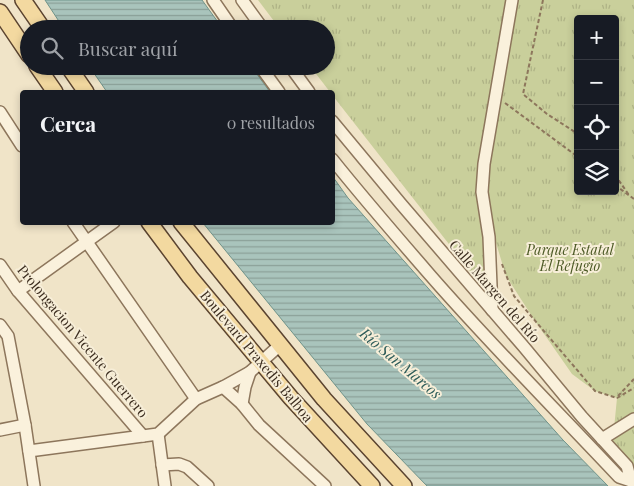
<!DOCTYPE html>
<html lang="es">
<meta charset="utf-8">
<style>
:root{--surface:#171b24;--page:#20242c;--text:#f1f3f6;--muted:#9ea1a6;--line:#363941}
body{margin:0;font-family:"Playfair Display",serif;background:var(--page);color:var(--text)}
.controls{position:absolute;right:15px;top:15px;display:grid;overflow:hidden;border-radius:5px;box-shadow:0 2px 8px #0003}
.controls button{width:45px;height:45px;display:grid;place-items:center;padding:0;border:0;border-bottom:1px solid var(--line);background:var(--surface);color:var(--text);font:25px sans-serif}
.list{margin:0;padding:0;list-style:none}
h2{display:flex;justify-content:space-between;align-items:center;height:65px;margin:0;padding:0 20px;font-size:21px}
h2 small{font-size:16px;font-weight:400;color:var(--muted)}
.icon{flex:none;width:28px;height:28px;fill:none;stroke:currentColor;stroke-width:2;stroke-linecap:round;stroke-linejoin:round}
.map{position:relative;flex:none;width:634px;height:486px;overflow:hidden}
.search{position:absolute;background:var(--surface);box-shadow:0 2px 8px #0003;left:20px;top:20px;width:315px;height:55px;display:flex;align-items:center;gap:12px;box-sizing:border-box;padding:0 18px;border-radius:28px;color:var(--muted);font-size:19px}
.panel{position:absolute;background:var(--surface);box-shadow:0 2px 8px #0003;left:20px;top:90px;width:315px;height:135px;border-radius:5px}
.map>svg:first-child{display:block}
.grass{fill:url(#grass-tufts);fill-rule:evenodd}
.water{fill:url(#water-rules);stroke:#6f938a}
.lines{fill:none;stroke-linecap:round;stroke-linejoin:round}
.minor-casing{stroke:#8d765c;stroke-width:14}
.major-casing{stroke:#5b4430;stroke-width:18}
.path{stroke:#8d765c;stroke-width:2;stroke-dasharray:4 2.5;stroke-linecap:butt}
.minor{stroke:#faf1dc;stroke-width:11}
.major{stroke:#f3d9a0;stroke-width:15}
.labels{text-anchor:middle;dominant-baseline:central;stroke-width:4;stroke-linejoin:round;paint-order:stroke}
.park-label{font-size:14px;font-style:italic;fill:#4d5a26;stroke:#f7eed8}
.street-label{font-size:14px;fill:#3d2e20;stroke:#f7eed8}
.water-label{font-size:15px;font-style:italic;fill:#2f5d5a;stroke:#f7eed8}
</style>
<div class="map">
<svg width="634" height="486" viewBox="0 0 634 486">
<defs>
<pattern id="grass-tufts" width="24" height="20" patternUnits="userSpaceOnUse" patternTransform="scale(1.25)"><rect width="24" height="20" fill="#c9cf9b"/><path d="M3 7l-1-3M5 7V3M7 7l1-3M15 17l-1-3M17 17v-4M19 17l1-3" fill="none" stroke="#aeb285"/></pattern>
<pattern id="water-rules" width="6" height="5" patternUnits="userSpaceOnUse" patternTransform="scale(1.25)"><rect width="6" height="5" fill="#a9c4bc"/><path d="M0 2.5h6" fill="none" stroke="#8ba098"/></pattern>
</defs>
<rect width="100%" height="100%" fill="#f0e4c8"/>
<path class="grass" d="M258,0H634V486L610,469L617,398L595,391L572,374L535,321L506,276L496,243L488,294L333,96L332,92H330L310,66H326V29H280ZM578,19H615V191H578Z"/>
<g class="water">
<path d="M45,0H202L223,29H64Z"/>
<path d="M89,66H251L270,92H107Z"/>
<path d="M333,177L348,198L563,440L608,486H427L367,424L203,223L332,222Z"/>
</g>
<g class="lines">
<defs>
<g id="minor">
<path d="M213,0L233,29"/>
<path d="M242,0L263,29"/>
<path d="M260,66L279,92"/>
<path d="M290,66L309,92"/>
<path d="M0,112L22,146"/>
<path d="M332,121L401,204L524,347L582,417L627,466L631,481"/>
<path d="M332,159C364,199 397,237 430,275C491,345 556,410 619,477L631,481L634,484"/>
<path d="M73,222L196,399"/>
<path d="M0,265L18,291L143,436"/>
<path d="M18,291L114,222"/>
<path d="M492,310L489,237L482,192L484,164L512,0"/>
<path d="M0,325L8,336L25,425L34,486"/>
<path d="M223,387L242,404L259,425L325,486"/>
<path d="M242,404L245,387L250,372"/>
<path d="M0,430L25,425"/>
<path d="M158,434L165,486"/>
<path d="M602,439L634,419"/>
<path d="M29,451L158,434L196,399L223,387L250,372L280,345"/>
<path d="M162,465L179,464L187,467L208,486"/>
</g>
<g id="major">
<path d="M23,0L43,29"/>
<path d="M0,12L29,55"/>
<path d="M37,66L55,92"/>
<path d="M68,66L86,92"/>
<path d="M149,222L190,277L291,398L372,486"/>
<path d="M181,222L324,399L404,486"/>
</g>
</defs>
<use href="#minor" class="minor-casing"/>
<use href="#major" class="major-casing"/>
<g class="path">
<path d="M543,0L523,94L547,114L578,134"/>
<path d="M505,103L578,157"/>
<path d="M615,175L629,195"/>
<path d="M615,185L634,199"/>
<path d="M502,264L514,296L595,391L617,398L634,388"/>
<path d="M618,396L634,379"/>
</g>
<use href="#minor" class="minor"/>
<use href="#major" class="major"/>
</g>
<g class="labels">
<g class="park-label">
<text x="570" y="249">Parque Estatal<tspan x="570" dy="16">El Refugio</tspan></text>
</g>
<g class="street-label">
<text transform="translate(495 291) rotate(49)">Calle Margen del Río</text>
<text transform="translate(83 341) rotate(50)">Prolongacion Vicente Guerrero</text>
<text transform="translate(257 356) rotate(50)">Boulevard Praxedis Balboa</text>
</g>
<g class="water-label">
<text transform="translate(401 363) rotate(40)">Río San Marcos</text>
</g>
</g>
</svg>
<div class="controls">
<button>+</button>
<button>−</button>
<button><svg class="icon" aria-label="locate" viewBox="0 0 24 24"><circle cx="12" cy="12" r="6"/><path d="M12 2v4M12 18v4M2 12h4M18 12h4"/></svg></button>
<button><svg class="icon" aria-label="layers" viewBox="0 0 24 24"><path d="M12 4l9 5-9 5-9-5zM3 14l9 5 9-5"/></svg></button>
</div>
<div class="search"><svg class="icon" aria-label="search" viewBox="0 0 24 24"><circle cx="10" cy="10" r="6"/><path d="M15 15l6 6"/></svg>Buscar aquí</div>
<section class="panel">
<h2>Cerca<small>0 resultados</small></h2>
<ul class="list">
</ul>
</section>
</div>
